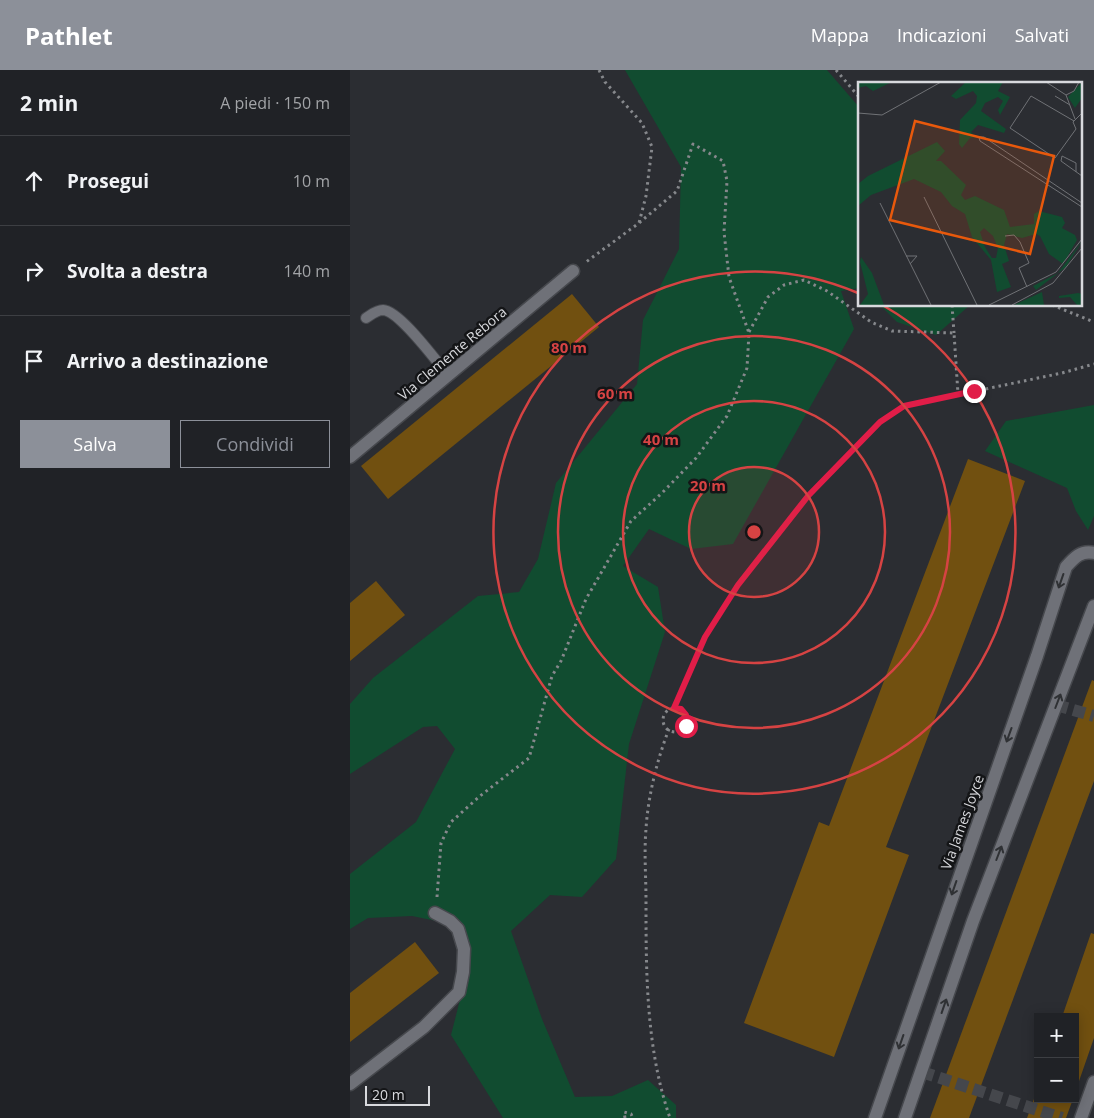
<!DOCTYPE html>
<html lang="it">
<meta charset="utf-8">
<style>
:root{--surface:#202226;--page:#2d2f32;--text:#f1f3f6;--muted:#a2a4a7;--line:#3d3f43;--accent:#8c9099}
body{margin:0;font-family:"Open Sans",sans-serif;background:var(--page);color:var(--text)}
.controls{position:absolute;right:15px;bottom:15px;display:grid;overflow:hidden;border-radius:0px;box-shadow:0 2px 12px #0003}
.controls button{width:45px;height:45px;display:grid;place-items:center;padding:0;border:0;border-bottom:1px solid var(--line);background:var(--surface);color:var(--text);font:25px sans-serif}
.scale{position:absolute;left:15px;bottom:12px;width:65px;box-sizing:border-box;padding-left:5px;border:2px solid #d8d9dd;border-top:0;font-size:14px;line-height:18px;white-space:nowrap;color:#d8d9dd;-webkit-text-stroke:4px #141517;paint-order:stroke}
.stop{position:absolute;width:15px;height:15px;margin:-11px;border:4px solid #e11d48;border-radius:50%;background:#fff}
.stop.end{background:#e11d48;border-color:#fff;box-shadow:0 1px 5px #0008}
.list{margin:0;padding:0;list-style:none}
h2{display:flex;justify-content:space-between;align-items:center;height:65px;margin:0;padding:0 20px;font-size:21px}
h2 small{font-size:16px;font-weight:400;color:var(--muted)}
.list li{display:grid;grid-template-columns:32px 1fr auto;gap:15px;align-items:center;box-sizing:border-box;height:90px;padding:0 20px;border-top:1px solid var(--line)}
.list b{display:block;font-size:19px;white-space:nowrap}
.list em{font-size:16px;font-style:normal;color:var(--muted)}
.actions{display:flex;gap:10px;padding:15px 20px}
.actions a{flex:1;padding:11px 0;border:1px solid var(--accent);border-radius:0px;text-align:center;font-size:18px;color:var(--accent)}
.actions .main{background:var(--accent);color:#fff}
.icon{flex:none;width:28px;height:28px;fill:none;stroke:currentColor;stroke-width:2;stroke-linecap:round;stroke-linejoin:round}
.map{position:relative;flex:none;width:744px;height:1048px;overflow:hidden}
header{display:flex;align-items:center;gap:30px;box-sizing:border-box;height:70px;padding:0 25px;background:var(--accent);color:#fff}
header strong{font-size:24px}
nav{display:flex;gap:28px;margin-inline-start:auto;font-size:18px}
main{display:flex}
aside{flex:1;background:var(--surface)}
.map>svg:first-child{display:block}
.green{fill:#114c30}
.building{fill:#715010}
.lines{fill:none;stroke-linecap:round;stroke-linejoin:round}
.minor-tunnel{stroke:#45474c;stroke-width:12;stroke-dasharray:12 6;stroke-linecap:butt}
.service-casing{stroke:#46484d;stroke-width:12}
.minor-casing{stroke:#46484d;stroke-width:15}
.path{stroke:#86888c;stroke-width:3;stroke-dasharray:2.5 4;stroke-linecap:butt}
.service{stroke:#6f7178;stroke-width:10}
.minor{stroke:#6f7178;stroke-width:12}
.oneway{stroke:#2f3134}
.route{stroke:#e11d48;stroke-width:6}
.ring{fill:none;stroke:#d64343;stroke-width:2.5}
.labels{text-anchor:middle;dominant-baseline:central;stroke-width:5;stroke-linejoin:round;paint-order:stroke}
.street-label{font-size:14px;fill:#d8d9dd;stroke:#141517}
.inset-road{fill:none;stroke:#707276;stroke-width:1}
.view{fill:#e8590c;fill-opacity:0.15;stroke:#e8590c;stroke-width:2.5}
.inset-edge{fill:none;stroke:#d8d9dd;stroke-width:2.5}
.centre{fill:#d64343;stroke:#141517;stroke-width:2.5}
.ring-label{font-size:15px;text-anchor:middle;font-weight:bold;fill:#d64343;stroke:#141517;stroke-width:5;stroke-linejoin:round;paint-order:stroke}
</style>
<header>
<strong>Pathlet</strong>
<nav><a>Mappa</a><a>Indicazioni</a><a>Salvati</a></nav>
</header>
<main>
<aside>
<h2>2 min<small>A piedi · 150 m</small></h2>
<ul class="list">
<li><svg class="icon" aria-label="ahead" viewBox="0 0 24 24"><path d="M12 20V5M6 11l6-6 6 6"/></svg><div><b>Prosegui</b></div><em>10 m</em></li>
<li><svg class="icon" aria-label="right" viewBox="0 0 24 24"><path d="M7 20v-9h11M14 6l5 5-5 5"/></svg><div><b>Svolta a destra</b></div><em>140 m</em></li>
<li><svg class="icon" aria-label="arrive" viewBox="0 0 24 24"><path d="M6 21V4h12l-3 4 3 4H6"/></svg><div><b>Arrivo a destinazione</b></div></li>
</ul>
<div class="actions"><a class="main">Salva</a><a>Condividi</a></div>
</aside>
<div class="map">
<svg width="744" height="1048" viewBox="0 0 744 1048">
<rect width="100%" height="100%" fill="#2b2d32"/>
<g class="green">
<path d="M275,0H477L509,37V218L491,221L504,259L383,474L341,479L299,459L273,496L308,517L315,562L279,674L266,789L232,827L200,825L161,861L192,949L225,1027L262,1026L298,1010L326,1035V1048H153L101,965L115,910L106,855L62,846L18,848L0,859V804L66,752L105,679L87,656L73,657L0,704V634L23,608L128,526L169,522L188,489L206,413L287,314L293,250L329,179L331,97Z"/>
<path d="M530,235H620L586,265L547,252Z"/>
<path d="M744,335V446L738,460L726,441L717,418L635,381L656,351Z"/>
</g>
<g class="building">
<path d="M222,224L249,257L38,429L11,396Z"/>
<path d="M618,389L675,411L536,777L559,785L484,987L394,953L469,752L479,756Z"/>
<path d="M26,511L55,545L0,591V533Z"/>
<path d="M742,610L744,611V711L619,1048H580Z"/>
<path d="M741,863L744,864V968L728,1014L725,1013V947H712Z"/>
<path d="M65,872L89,903L0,972V923Z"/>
<path d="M684,1029H723L716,1048H677Z"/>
</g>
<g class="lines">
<g class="minor-tunnel">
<path d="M706,635L744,646"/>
<path d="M572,1002L712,1048"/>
</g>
<defs>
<path id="service" d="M16,248C21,245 26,240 33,240C50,241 86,291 98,305"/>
<g id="minor">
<path d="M0,387L223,201"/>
<path d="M0,1014L74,957L109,922L113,902L114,879L108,859L100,851L85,843"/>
<path d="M525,1048L687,586L716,497C724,488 731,480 744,483"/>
<path d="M555,1048L623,851L744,536"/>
<path d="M731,1048L744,1012"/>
</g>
</defs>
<use href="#service" class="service-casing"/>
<use href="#minor" class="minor-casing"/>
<g class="path">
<path d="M249,0L255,12L292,53L302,77L296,126L289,153"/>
<path d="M486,0L509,27"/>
<path d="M602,235L604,263"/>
<path d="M702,235L744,252"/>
<path d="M399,262L418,227L434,215L454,210L477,221L521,252L542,261L604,263L608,324"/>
<path d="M324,638L355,567L387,515L458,426L530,352L554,336L712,303L744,294"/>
<circle cx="325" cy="650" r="12"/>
<path d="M319,659C307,690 298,726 296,759C294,782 296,807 296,831C296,903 296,979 320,1048"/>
<path d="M87,827L91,773L101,752L130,726L179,688L202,606L211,591L236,529L281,451L312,423L346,388L377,346L397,298L399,263L379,207L374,162L377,111L373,91L343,74L327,121L289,153L236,192"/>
<path d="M275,1048L274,1042L281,1044L283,1048"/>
</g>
<use href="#service" class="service"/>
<use href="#minor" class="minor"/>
</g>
<defs><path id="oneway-shaft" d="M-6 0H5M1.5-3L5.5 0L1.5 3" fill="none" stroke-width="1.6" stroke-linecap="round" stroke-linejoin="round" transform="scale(1.25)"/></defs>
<g class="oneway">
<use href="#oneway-shaft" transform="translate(711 511) rotate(109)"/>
<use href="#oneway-shaft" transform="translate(708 631) rotate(-69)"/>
<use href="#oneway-shaft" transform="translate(659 665) rotate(110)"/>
<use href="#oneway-shaft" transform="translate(649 783) rotate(-69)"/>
<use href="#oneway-shaft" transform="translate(604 818) rotate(109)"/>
<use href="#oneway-shaft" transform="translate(594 936) rotate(-71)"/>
<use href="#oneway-shaft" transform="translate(551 972) rotate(109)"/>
</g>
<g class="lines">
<path class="route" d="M336,656V645L331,639L324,638L355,567L388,515L458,426L530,352L554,336L624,321"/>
</g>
<circle cx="404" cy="462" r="65" fill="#d64343" fill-opacity=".12"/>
<g class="ring">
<circle cx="404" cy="462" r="65"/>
<circle cx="404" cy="462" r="131"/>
<circle cx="404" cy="462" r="196"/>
<path d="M534 236A261 261 0 1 1 508 223"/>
</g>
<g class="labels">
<g class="street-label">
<text transform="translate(102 283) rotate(-40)">Via Clemente Rebora</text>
<text transform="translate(612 752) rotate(-70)">Via James Joyce</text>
</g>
</g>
<g transform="translate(508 12)">
<rect width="224" height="224" fill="#2b2d32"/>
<path d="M0,0H34L15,9L8,4L0,6ZM108,0H145L140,9L152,15L142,33L140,28L145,19L140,15L127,21L123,29L148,47L146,51L120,43L113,50L118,55L112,56L104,66L101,62L102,38L118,21L119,14L115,9L98,17L93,14ZM224,0V16L217,26L210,15ZM79,60L87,69L78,79H83L108,103L103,113L107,118L117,114L146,128L152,145L176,142V132L181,129L204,135L207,141L204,146L217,153L219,158L205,182L191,172L182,154L178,152L164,156L149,152L146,163L151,179L144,182L153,205L139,210L133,178L114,155L107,132L94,124L83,110L56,97L13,113L0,124V102L10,94ZM126,146L135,154L140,166L138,176H134L127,165L122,150ZM224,159L208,185L178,208L175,204L200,191ZM3,175L14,191L26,223H2L10,212L2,180ZM184,210L186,223H157L158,222ZM220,211L224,212V223H219L212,215L201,216V214Z" fill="#114c30" fill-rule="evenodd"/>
<path class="inset-road" d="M188,0L208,13L216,9L221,0M208,13L217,37M197,14L212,23M0,31L24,33L83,0M216,39L173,14L152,46L197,76L218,47M218,47L215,40L224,31M218,90V81L204,74L203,79L224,94M66,115L119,223M22,121L73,223M224,121L126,55H121L122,59L224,125M147,154L156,153L162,160L171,181L161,186L169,205M48,174H59L52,182M131,223L198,190L224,157M154,223L195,201L224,166"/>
<path class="view" d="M57,39L196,74L172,172L32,138Z"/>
<rect width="224" height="224" class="inset-edge"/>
</g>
<circle cx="404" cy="462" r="8" class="centre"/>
<g class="ring-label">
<text x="219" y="283">80 m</text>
<text x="265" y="329">60 m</text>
<text x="311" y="375">40 m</text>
<text x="358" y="421">20 m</text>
</g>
</svg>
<div class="controls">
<button>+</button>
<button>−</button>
</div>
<div class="scale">20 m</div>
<div class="stop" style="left:336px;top:656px"></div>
<div class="stop end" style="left:624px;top:321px"></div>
</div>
</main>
